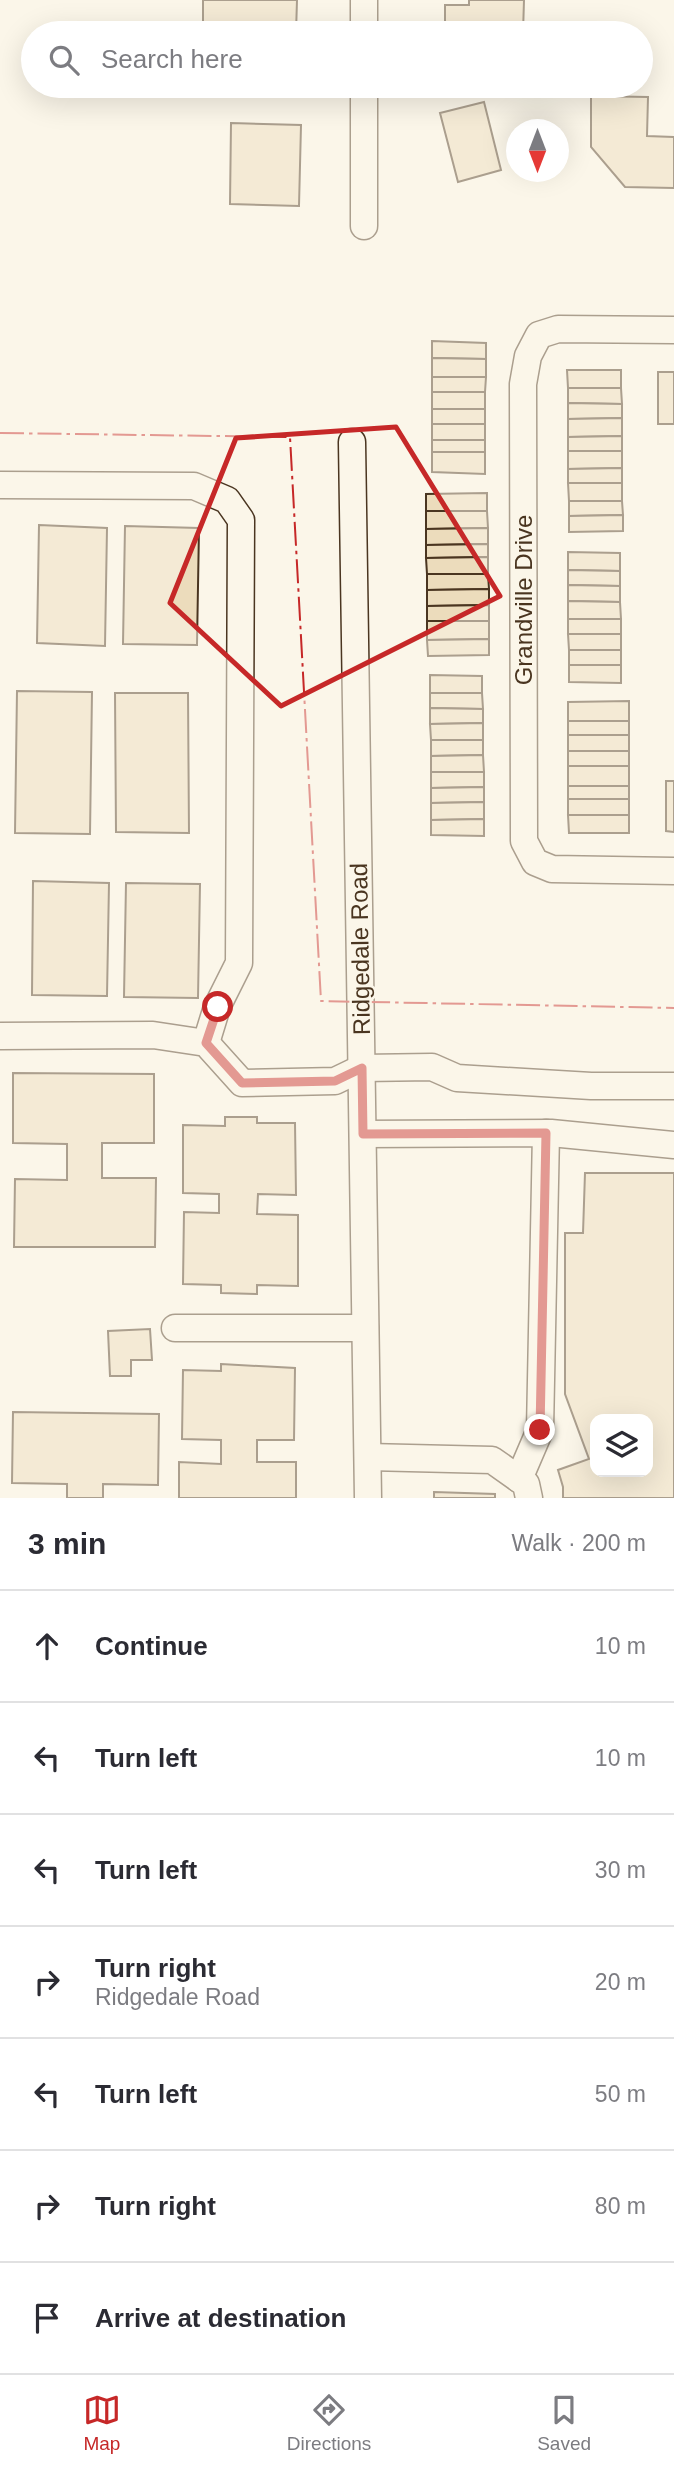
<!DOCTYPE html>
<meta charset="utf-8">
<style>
:root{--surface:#fff;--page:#f7f7f7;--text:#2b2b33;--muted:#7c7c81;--line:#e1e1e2;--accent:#c62828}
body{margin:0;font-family:Helvetica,sans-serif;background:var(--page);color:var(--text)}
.controls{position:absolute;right:21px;bottom:21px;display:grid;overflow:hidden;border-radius:14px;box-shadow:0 7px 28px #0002}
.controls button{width:63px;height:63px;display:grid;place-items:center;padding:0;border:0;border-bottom:2px solid var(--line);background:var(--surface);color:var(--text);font:35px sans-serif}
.compass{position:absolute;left:506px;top:119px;width:63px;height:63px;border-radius:50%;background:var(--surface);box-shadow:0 7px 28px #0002;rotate:180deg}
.stop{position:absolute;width:21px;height:21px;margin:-16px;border:5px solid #c62828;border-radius:50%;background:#fff}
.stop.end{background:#c62828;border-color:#fff;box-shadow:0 2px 7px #0008}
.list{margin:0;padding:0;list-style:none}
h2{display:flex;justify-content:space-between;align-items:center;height:91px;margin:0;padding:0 28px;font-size:30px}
h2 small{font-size:23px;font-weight:400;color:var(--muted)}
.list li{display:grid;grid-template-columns:46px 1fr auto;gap:21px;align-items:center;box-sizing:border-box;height:112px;padding:0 28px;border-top:2px solid var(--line)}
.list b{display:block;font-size:26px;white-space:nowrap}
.list p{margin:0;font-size:23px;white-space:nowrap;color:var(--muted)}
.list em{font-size:23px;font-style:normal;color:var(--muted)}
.icon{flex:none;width:38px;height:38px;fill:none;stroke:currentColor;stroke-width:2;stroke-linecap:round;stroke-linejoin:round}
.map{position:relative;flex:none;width:674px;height:1498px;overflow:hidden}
.search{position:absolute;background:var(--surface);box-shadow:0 7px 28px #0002;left:21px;right:21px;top:21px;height:77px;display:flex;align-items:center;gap:18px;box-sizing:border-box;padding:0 24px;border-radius:38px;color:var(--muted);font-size:26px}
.sheet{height:875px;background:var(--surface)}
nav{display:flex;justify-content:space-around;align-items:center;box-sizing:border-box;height:98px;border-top:2px solid var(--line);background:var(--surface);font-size:19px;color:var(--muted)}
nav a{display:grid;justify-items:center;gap:4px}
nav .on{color:var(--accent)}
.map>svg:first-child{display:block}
.building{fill:#ecdcbc;stroke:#4a3520;stroke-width:2;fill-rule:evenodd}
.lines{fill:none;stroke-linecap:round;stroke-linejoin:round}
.minor-casing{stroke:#4a3520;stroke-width:29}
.minor{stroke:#fbf6e9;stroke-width:26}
.power{stroke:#c62828;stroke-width:2;stroke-dasharray:24 5 3.5 5;stroke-linecap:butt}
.route{stroke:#c62828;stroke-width:9}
.marked{fill:none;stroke:#c62828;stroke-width:5;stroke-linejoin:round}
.labels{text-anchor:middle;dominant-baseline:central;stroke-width:5;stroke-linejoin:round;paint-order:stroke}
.street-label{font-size:24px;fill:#4a3520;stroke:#fbf6e9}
</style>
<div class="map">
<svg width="674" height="1498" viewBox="0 0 674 1498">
<rect width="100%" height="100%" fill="#fbf6e9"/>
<g class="building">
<path d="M203,0H297L296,33H241V25L203,23Z"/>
<path d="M469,0H524L523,33H445V5H469Z"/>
<path d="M591,96L648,97L647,136L674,137V188L625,187L591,147Z"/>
<path d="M484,102L501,170L458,182L440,113Z"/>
<path d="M231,123L301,125L299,206L230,204Z"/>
<path d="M432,341L486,343V359L432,358Z"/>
<path d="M432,358L486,359V377H432Z"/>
<path d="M567,370H621V388H568Z"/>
<rect x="658" y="372" width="16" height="52"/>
<path d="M432,377H486L485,392H432Z"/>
<path d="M568,388H621L622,404L568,403Z"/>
<rect x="432" y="392" width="53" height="17"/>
<path d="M568,403L622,404V418L568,419Z"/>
<rect x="432" y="409" width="53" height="15"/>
<path d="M622,418V436L568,437V419Z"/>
<rect x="432" y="424" width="53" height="16"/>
<path d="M622,436V451H568V437Z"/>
<rect x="432" y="440" width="53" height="12"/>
<path d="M568,451H622V468L568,469Z"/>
<path d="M432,452H485V474L432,472Z"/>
<path d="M622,468V483H568V469Z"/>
<path d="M568,483H622V501H569Z"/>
<path d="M487,493V511H426V494Z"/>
<path d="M569,501H622L623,515L569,516Z"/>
<path d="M426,511H487L488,528L426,529Z"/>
<path d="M623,515V531L569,532V516Z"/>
<path d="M39,525L107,528L105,646L37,643Z"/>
<path d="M125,526L199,528L197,645L123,644Z"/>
<path d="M488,528V544L426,545V529Z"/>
<path d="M488,544V557L426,558V545Z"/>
<path d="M568,552L620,553V571L568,570Z"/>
<path d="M488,557V574H427L426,558Z"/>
<path d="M568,570L620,571V586L568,585Z"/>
<path d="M427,574H488L489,589L427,590Z"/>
<path d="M568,585L620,586V602L568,601Z"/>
<path d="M489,589V605L427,606V590Z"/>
<path d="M568,601L620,602L621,619H568Z"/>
<path d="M489,605V621H427V606Z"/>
<rect x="568" y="619" width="53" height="15"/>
<path d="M427,621H489V639L427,640Z"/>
<path d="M568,634H621V650H569Z"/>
<path d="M489,639V655L428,656L427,640Z"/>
<rect x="569" y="650" width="52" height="15"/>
<path d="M569,665H621V683L569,682Z"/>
<path d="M430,675L482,676V693H430Z"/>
<path d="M17,691L92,692L90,834L15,833Z"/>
<path d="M115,693H188L189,833L116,832Z"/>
<path d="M430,693H482L483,709L430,708Z"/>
<path d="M629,701V721H568V702Z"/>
<path d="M430,708L483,709V723L430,724Z"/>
<rect x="568" y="721" width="61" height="14"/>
<path d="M483,723V740H431L430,724Z"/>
<rect x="568" y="735" width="61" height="16"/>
<path d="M431,740H483V755L431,756Z"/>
<rect x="568" y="751" width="61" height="15"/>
<path d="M483,755L484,772H431V756Z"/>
<rect x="568" y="766" width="61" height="20"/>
<path d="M431,772H484V787L431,788Z"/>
<path d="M666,781H674V832L666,831Z"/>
<rect x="568" y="786" width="61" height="13"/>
<path d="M484,787V802L431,803V788Z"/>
<rect x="568" y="799" width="61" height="16"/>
<path d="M484,802V819L431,820V803Z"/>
<path d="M568,815H629V833H569Z"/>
<path d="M484,819V836L431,835V820Z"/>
<path d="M33,881L109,883L107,996L32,995Z"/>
<path d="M126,883L200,884L198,998L124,997Z"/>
<path d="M13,1073L154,1074V1143H102V1178H156L155,1247H14L15,1179L67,1180V1144L13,1143Z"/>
<path d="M225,1117H257V1123H295L296,1195L258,1194L257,1214L298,1215V1286L257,1285V1294L221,1293V1285L183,1284L184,1212L219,1213V1194L183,1193V1125L225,1126Z"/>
<path d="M585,1173H674V1498H563V1487L558,1470L589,1459L565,1394V1233H583ZM595,1419H648V1472H595Z"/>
<path d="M150,1329L152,1360H131V1376H110L108,1331Z"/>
<path d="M221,1364L295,1368L294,1440H257V1462H296V1498H179V1462L221,1464V1440L182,1439L183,1370L221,1371Z"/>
<path d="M13,1412L159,1414L158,1485L103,1484V1498H67V1484L12,1483Z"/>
<path d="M434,1492L495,1494V1498H434Z"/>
</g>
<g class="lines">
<defs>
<g id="minor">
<path d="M364,0V33"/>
<path d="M364,86V226"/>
<path d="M674,330L558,329L539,335L528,356L523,384L524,841L535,862L552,869L674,871"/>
<path d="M352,442L368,1498"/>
<path d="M0,485L194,486L227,500L241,520L239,963L217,1007L206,1043"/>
<path d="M0,1036L153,1035L206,1043L242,1083L335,1081L362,1068L432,1067L457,1078L591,1086H674"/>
<path d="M363,1134L551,1133L674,1145"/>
<path d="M175,1328H365"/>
<path d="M368,1457L492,1460L526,1484L529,1498"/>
<path d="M519,1479L540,1430L546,1133"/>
</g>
</defs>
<use href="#minor" class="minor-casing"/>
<use href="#minor" class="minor"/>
<path class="power" d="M0,433L290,437L321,1001L674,1008"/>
</g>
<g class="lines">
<path class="route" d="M218,1007L206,1043L242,1083L335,1081L362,1068L363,1134L546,1133L540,1430"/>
</g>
<path d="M0 0H674V1498H0ZM396,427L500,596L281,706L170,603L236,438Z" fill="#fbf6e9" fill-opacity=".55" fill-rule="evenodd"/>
<path class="marked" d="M396,427L500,596L281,706L170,603L236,438Z"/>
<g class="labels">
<g class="street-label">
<text transform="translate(523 600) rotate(-90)">Grandville Drive</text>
<text transform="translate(360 949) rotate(-91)">Ridgedale Road</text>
</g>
</g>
</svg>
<div class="controls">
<button><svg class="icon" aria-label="layers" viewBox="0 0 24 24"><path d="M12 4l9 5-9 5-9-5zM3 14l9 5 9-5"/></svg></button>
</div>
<svg class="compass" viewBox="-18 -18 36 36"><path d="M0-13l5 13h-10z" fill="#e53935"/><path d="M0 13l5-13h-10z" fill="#7c7c81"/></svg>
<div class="stop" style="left:218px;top:1007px"></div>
<div class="stop end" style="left:540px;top:1430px"></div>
<div class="search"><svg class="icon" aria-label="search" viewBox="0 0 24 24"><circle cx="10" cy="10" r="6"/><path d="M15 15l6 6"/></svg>Search here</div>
</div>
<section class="sheet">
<h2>3 min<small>Walk · 200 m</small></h2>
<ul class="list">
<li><svg class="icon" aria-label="ahead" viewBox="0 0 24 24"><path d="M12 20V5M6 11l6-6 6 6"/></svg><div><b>Continue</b></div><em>10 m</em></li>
<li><svg class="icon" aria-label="left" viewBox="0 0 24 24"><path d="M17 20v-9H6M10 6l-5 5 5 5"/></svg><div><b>Turn left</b></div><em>10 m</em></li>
<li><svg class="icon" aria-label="left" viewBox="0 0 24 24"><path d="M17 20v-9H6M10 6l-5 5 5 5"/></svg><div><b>Turn left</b></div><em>30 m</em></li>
<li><svg class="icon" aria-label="right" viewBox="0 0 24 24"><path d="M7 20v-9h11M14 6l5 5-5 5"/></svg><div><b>Turn right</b><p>Ridgedale Road</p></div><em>20 m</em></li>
<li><svg class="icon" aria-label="left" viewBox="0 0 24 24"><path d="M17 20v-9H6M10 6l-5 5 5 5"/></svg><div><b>Turn left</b></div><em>50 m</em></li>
<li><svg class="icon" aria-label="right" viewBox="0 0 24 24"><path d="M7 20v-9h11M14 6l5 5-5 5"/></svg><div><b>Turn right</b></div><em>80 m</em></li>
<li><svg class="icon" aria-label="arrive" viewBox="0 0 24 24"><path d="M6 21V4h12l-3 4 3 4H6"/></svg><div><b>Arrive at destination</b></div></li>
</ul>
</section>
<nav>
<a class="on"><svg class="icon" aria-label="map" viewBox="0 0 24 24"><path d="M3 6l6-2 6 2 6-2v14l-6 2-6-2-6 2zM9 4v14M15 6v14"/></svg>Map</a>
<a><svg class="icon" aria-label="directions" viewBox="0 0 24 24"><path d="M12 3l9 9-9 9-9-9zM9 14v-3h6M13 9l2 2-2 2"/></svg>Directions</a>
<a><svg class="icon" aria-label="saved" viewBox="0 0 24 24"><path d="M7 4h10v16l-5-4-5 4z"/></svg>Saved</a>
</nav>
